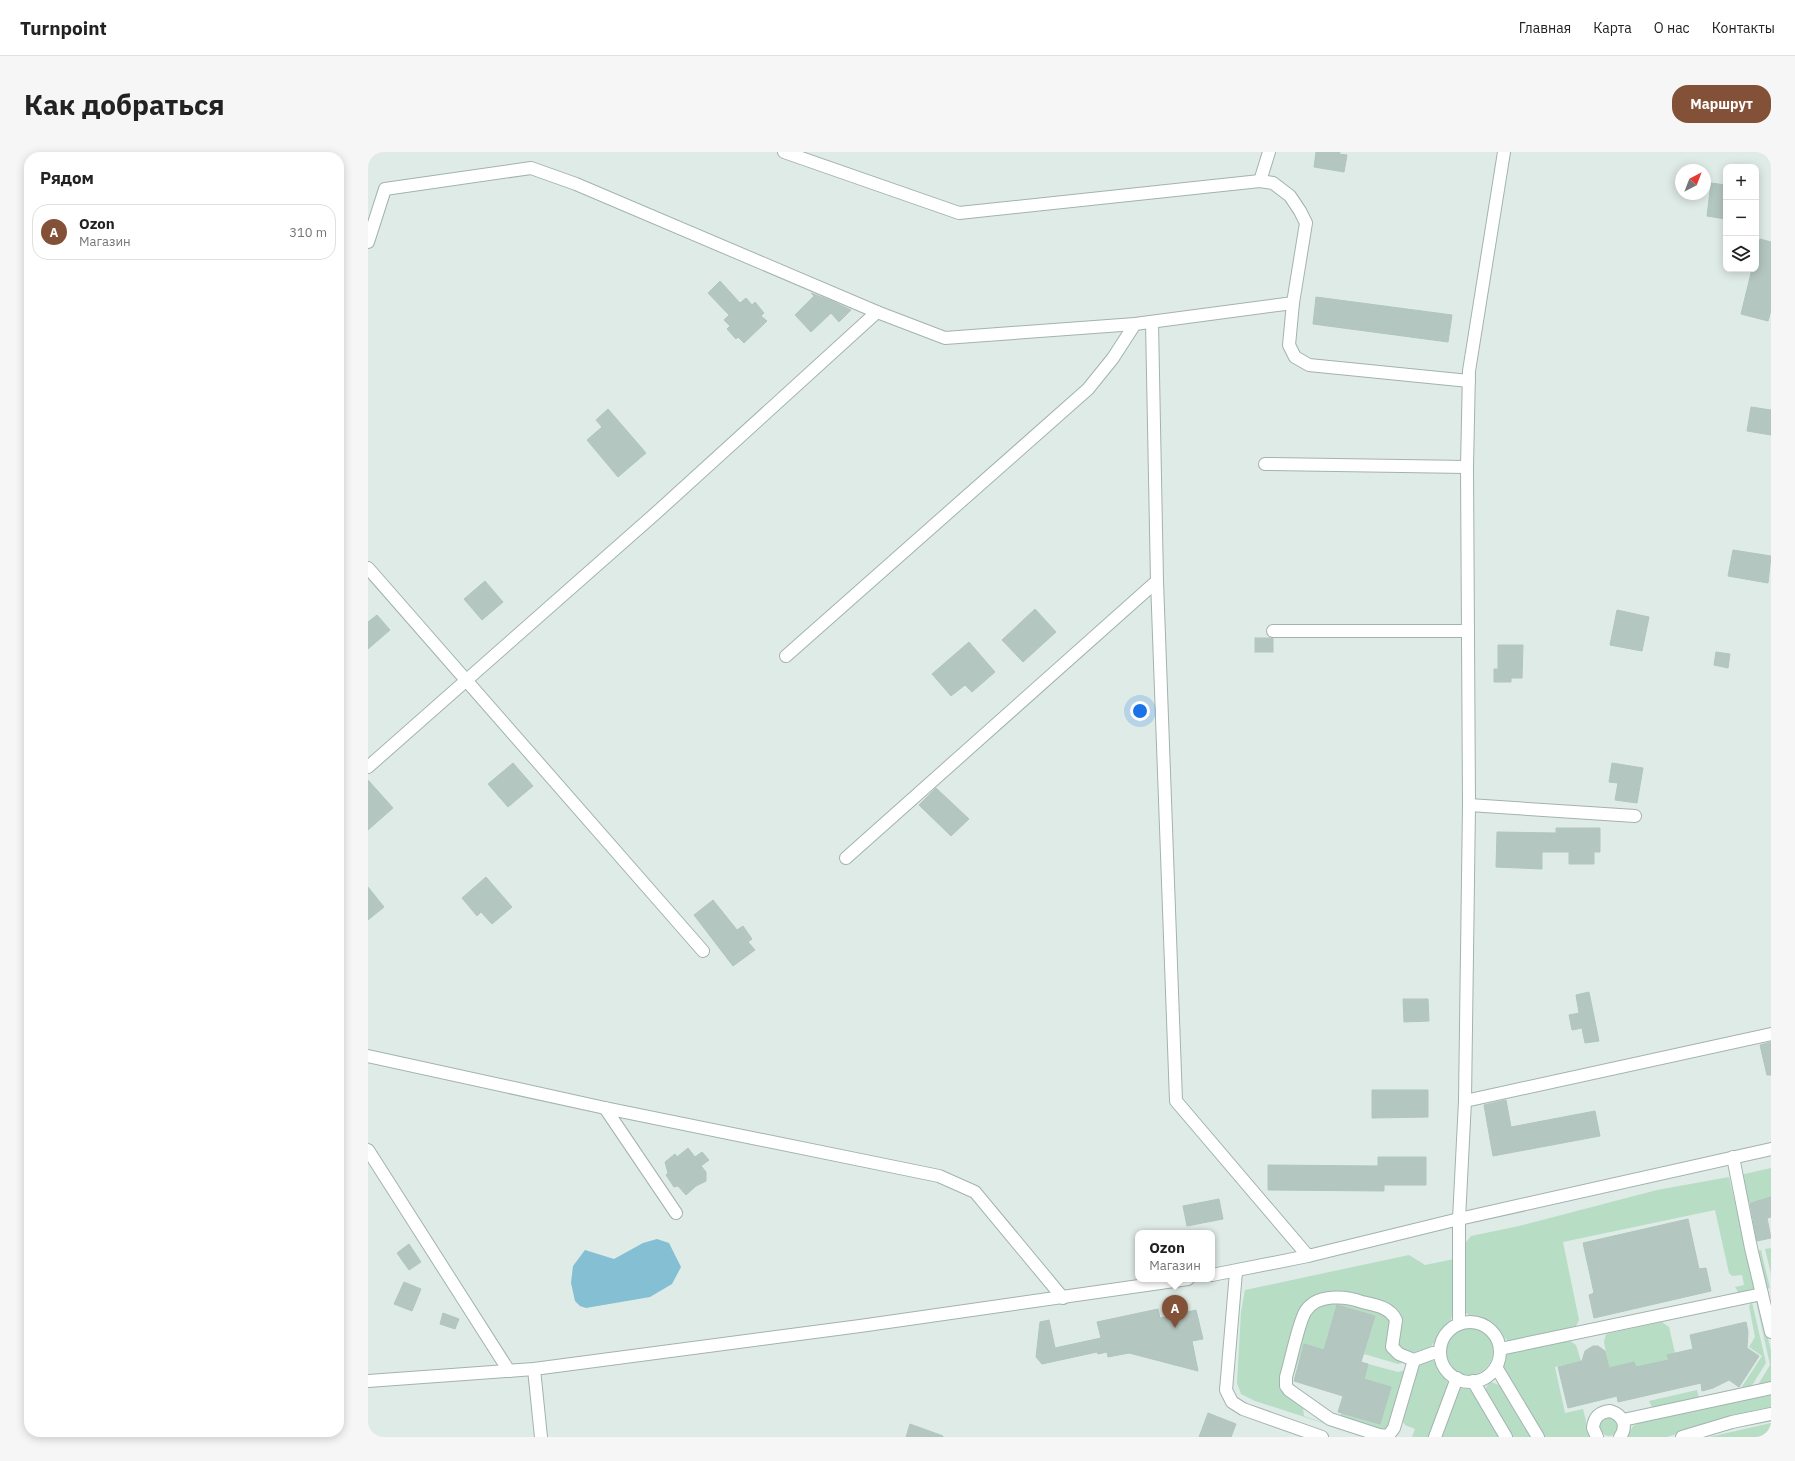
<!DOCTYPE html>
<html lang="ru">
<meta charset="utf-8">
<style>
:root{--surface:#fff;--page:#f6f6f6;--text:#222;--muted:#767676;--line:#e0e0e0;--accent:#825137}
body{margin:0;font-family:"IBM Plex Sans",sans-serif;background:var(--page);color:var(--text)}
.controls{position:absolute;right:12px;top:12px;display:grid;overflow:hidden;border-radius:8px;box-shadow:0 2px 10px #0003}
.controls button{width:36px;height:36px;display:grid;place-items:center;padding:0;border:0;border-bottom:1px solid var(--line);background:var(--surface);color:var(--text);font:20px sans-serif}
.compass{position:absolute;left:1307px;top:12px;width:36px;height:36px;border-radius:50%;background:var(--surface);box-shadow:0 2px 10px #0003;rotate:42deg}
.you{position:absolute;left:772px;top:559px;width:14px;height:14px;margin:-10px;border:3px solid #fff;border-radius:50%;background:#1a73e8;box-shadow:0 0 0 6px #1a73e833}
.badge{display:grid;place-items:center;width:26px;height:26px;border-radius:50%;background:var(--accent);color:#fff;font-size:13px;font-weight:700}
.pin{position:absolute;translate:-50% -33px;filter:drop-shadow(0 1px 2px #0008)}
.pin::after{content:'';position:absolute;top:21px;width:14px;height:12px;background:inherit;clip-path:polygon(0 0,100% 0,50% 100%)}
.popup{position:absolute;left:767px;top:1078px;width:80px;height:52px;box-sizing:border-box;display:grid;place-content:center;border-radius:8px;background:var(--surface);filter:drop-shadow(0 1px 3px #0005);font-size:13px;white-space:nowrap;color:var(--muted)}
.popup b{font-size:15px;color:var(--text)}
.popup::after{content:'';position:absolute;left:50%;top:100%;margin-left:-8px;border:8px solid transparent;border-top-color:var(--surface)}
.list{margin:0;padding:0;list-style:none}
h2{display:flex;justify-content:space-between;align-items:center;height:52px;margin:0;padding:0 16px;font-size:17px}
h2 small{font-size:13px;font-weight:400;color:var(--muted)}
.list li{display:grid;grid-template-columns:26px 1fr auto;gap:12px;align-items:center;box-sizing:border-box;height:56px;margin:0 8px 8px;padding:0 8px;border:1px solid var(--line);border-radius:16px}
.list b{display:block;font-size:15px;white-space:nowrap}
.list p{margin:0;font-size:13px;white-space:nowrap;color:var(--muted)}
.list em{font-size:13px;font-style:normal;color:var(--muted)}
.icon{flex:none;width:22px;height:22px;fill:none;stroke:currentColor;stroke-width:2;stroke-linecap:round;stroke-linejoin:round}
.map{position:relative;flex:none;width:1403px;height:1285px;overflow:hidden;border-radius:16px}
header{display:flex;align-items:center;gap:24px;box-sizing:border-box;height:56px;padding:0 20px;background:var(--surface);border-bottom:1px solid var(--line)}
header strong{font-size:19px}
nav{display:flex;gap:22px;margin-inline-start:auto;font-size:14px}
.intro{display:flex;align-items:center;justify-content:space-between;box-sizing:border-box;height:96px;padding:0 24px}
h1{margin:0;font-size:28px}
.button{padding:10px 18px;border-radius:16px;background:var(--accent);color:#fff;font-size:14px;font-weight:700}
main{display:flex;gap:24px;padding:0 24px}
aside{flex:1;background:var(--surface);border-radius:16px;box-shadow:0 2px 10px #0003}
.map>svg:first-child{display:block}
.green{fill:#b7ddc5}
.water{fill:#84bfd3}
.building{fill:#b4c6c0;stroke:#b1c5bf}
.lines{fill:none;stroke-linecap:round;stroke-linejoin:round}
.minor-casing{stroke:#a2b3af;stroke-width:14}
.minor{stroke:#fff;stroke-width:12}
</style>
<header>
<strong>Turnpoint</strong>
<nav><a>Главная</a><a>Карта</a><a>О нас</a><a>Контакты</a></nav>
</header>
<div class="intro"><h1>Как добраться</h1><a class="button">Маршрут</a></div>
<main>
<aside>
<h2>Рядом<small></small></h2>
<ul class="list">
<li><span class="badge">A</span><div><b>Ozon</b><p>Магазин</p></div><em>310 m</em></li>
</ul>
</aside>
<div class="map">
<svg width="1403" height="1285" viewBox="0 0 1403 1285">
<rect width="100%" height="100%" fill="#dfebe7"/>
<g class="green">
<path d="M1403,1016V1045L1379,1051L1372,1023Z"/>
<path d="M1361,1025L1387,1135L1385,1139L1373,1141L1370,1140L1367,1135L1376,1133L1374,1123L1364,1124L1361,1121L1347,1058L1195,1090L1211,1168L1207,1176L1140,1189L1120,1170L1104,1165L1098,1161V1090L1103,1084L1151,1074L1289,1038Z"/>
<path d="M1403,1096V1122L1397,1097Z"/>
<path d="M1393,1098L1402,1136L1399,1137L1389,1099Z"/>
<path d="M1041,1103L1057,1113L1086,1107L1085,1161L1082,1170L1062,1196L1053,1200H1043L1034,1197L1030,1193L1034,1167L1026,1155L984,1141L973,1139L949,1144L913,1224L935,1256L936,1264L998,1285L887,1249L873,1242L869,1231L873,1160L877,1138Z"/>
<path d="M973,1149L1015,1161L1022,1166L1034,1211L1030,1212L996,1202L1007,1164L969,1153L956,1198L936,1192L924,1229L923,1226L940,1166C948,1153 959,1152 973,1149Z"/>
<path d="M1388,1149L1392,1153L1403,1199V1232L1388,1236L1402,1213Z"/>
<path d="M1384,1150L1398,1211L1381,1238L1373,1236L1394,1204L1381,1195L1387,1185L1381,1154Z"/>
<path d="M1294,1170L1301,1175L1307,1201L1300,1203L1301,1208L1268,1215L1266,1210L1241,1216L1236,1190L1238,1182Z"/>
<circle cx="1101" cy="1199" r="24"/>
<path d="M1198,1189H1202L1208,1193L1213,1209L1187,1215L1197,1261L1215,1257L1222,1285H1175L1135,1218L1136,1207L1141,1201Z"/>
<path d="M1063,1207L1068,1211L1080,1231L1060,1285H1044L1047,1277L1037,1273L1034,1268L1050,1214Z"/>
<path d="M1000,1212L1030,1220L1037,1218L1021,1274L1018,1279L972,1266L973,1261L1012,1272L1023,1235L996,1227Z"/>
<path d="M1123,1230L1131,1233L1163,1285H1145L1118,1240V1235Z"/>
<path d="M1094,1235L1103,1238L1131,1285H1073L1090,1240Z"/>
<path d="M1329,1238L1332,1249L1285,1257L1281,1249Z"/>
<path d="M1403,1241V1257L1362,1265L1299,1285H1259L1265,1274L1272,1270Z"/>
<circle cx="1241" cy="1275" r="9"/>
<path d="M1403,1271V1285H1341Z"/>
</g>
<path class="water" d="M289,1087L301,1091L313,1115L304,1132L282,1145L218,1156L212,1154L207,1149L203,1131L205,1114L217,1098L246,1107L275,1091Z"/>
<g class="building">
<path d="M948,0H972L971,2L979,3L976,20L946,15Z"/>
<path d="M1343,31L1358,33V67L1339,64Z"/>
<path d="M1392,87L1403,90V158L1400,169L1373,162L1384,117H1388V101Z"/>
<path d="M352,129L372,151L378,146L384,153L387,150L396,161L393,164L399,169L376,191L370,185L368,187L359,177L362,174L356,168L361,163L340,141Z"/>
<path d="M443,141L464,149L483,158L471,170L463,161L443,180L427,163L446,144Z"/>
<path d="M948,145L1084,163L1080,190L945,172Z"/>
<path d="M1383,255L1403,258V283L1379,279Z"/>
<path d="M240,257L278,301L250,325L219,288L234,275L228,268Z"/>
<path d="M1365,398L1403,404L1400,431L1360,424Z"/>
<path d="M117,429L135,450L114,468L96,447Z"/>
<path d="M667,457L688,480L655,510L634,488Z"/>
<path d="M1249,458L1281,465L1274,499L1242,493Z"/>
<path d="M9,463L22,478L0,497V470Z"/>
<rect x="887" y="486" width="18" height="14"/>
<path d="M601,490L627,520L604,540L597,533L583,544L564,522Z"/>
<path d="M1130,493H1155L1154,526H1143V530H1126V517H1130Z"/>
<path d="M1348,500L1362,502L1360,516L1346,513Z"/>
<path d="M145,611L165,634L140,655L120,632Z"/>
<path d="M1244,611L1275,616L1269,651L1247,648L1250,631L1241,630Z"/>
<path d="M0,628L25,656L0,678Z"/>
<path d="M568,636L601,667L583,684L551,653Z"/>
<path d="M1188,676H1232V700H1226V712H1201V700H1174V717L1128,715L1129,680L1188,681Z"/>
<path d="M118,725L144,755L124,772L113,760L109,764L94,746Z"/>
<path d="M0,735L16,755L0,768Z"/>
<path d="M345,748L369,778L375,774L384,787L380,790L387,798L365,814L326,763Z"/>
<path d="M1221,840L1231,889L1217,891L1214,876L1204,878L1201,863L1211,861L1208,843Z"/>
<path d="M1035,847H1060L1061,869L1036,870Z"/>
<path d="M1403,890V923H1399L1392,893Z"/>
<path d="M1004,938H1060V965L1004,966Z"/>
<path d="M1138,948L1143,975L1227,959L1232,984L1125,1004L1116,953Z"/>
<path d="M320,996L327,1005L334,1000L341,1008L333,1014L338,1020V1029L328,1034L318,1043L310,1034L306,1035L298,1023L300,1021L297,1010L307,1002L309,1005Z"/>
<path d="M1010,1005H1058V1033H1016V1039L900,1038V1013L1010,1014Z"/>
<path d="M1403,1045V1065L1399,1066L1403,1086L1389,1089L1382,1051Z"/>
<path d="M851,1047L855,1067L819,1074L815,1054Z"/>
<path d="M1320,1067L1331,1117L1338,1116L1343,1139L1226,1166L1221,1143L1226,1141L1215,1091Z"/>
<path d="M41,1092L53,1110L41,1118L29,1101Z"/>
<path d="M36,1130L53,1137L44,1159L26,1152Z"/>
<path d="M969,1153L1007,1164L993,1210L1000,1212L996,1227L1023,1235L1012,1272L970,1260L975,1244L926,1229L936,1192L956,1198Z"/>
<path d="M790,1157L792,1166L828,1158L835,1187L824,1189L830,1219L761,1201L740,1205L739,1200L730,1202L729,1200L674,1212L668,1205L672,1170L681,1168L687,1196L733,1186L729,1170Z"/>
<path d="M75,1161L91,1167L87,1177L72,1172Z"/>
<path d="M1378,1170L1380,1180L1379,1196L1391,1204L1371,1235L1361,1228L1345,1236L1334,1239L1333,1231L1250,1250L1249,1244L1200,1256L1190,1215L1214,1209L1217,1199L1225,1194H1230L1237,1199L1241,1216L1266,1210L1268,1215L1301,1208L1299,1203L1325,1197L1322,1183Z"/>
<path d="M840,1261L868,1272L863,1285H831Z"/>
<path d="M542,1272L575,1284V1285H538Z"/>
</g>
<g class="lines">
<defs>
<g id="minor">
<path d="M416,0L591,61L892,29L905,31L922,44L932,59L938,71L925,151L921,193L927,205L941,213L1101,229"/>
<path d="M892,29L901,0"/>
<path d="M0,90L17,37L163,16L208,32L509,160L577,186L767,172L925,151"/>
<path d="M784,170L789,429L808,949L940,1104"/>
<path d="M897,312L1099,315"/>
<path d="M0,416L335,799"/>
<path d="M905,479H1100"/>
<path d="M418,504L720,237L745,206L767,172"/>
<path d="M0,615L288,361L509,160"/>
<path d="M1101,653L1267,664"/>
<path d="M478,706L789,429"/>
<path d="M0,904L237,956L571,1024L607,1040L695,1146"/>
<path d="M1097,949L1403,882"/>
<path d="M237,956L308,1061"/>
<path d="M0,998L141,1219"/>
<path d="M1365,1005L1383,1096L1403,1180"/>
<path d="M868,1120L858,1238L864,1250L875,1257L954,1285"/>
<path d="M844,1123L940,1104L1091,1067L1403,997"/>
<circle cx="1102" cy="1200" r="30"/>
<path d="M1091,1172V1067L1097,949L1101,653L1099,315L1101,219L1136,0"/>
<path d="M1132,1197L1394,1142"/>
<path d="M1046,1208L1026,1276L1020,1284L1011,1283L962,1267L921,1238L918,1234V1225C923,1208 930,1173 937,1160C948,1141 978,1144 994,1150C1007,1153 1022,1155 1028,1168L1024,1195L1031,1202L1046,1208L1065,1201H1072"/>
<path d="M1128,1215L1170,1285"/>
<path d="M166,1217L173,1285"/>
<path d="M0,1229L166,1217L492,1174L820,1127"/>
<path d="M1105,1229L1138,1285"/>
<path d="M1255,1268L1403,1236"/>
<path d="M1067,1285L1089,1226"/>
<path d="M1229,1285L1225,1276C1226,1265 1232,1260 1242,1259C1255,1263 1260,1274 1252,1285"/>
<path d="M1314,1285L1364,1270L1403,1262"/>
</g>
</defs>
<use href="#minor" class="minor-casing"/>
<use href="#minor" class="minor"/>
</g>
</svg>
<div class="controls">
<button>+</button>
<button>−</button>
<button><svg class="icon" aria-label="layers" viewBox="0 0 24 24"><path d="M12 4l9 5-9 5-9-5zM3 14l9 5 9-5"/></svg></button>
</div>
<svg class="compass" viewBox="-18 -18 36 36"><path d="M0-13l5 13h-10z" fill="#e53935"/><path d="M0 13l5-13h-10z" fill="#767676"/></svg>
<div class="you"></div>
<div class="pin badge" style="left:807px;top:1176px">A</div>
<div class="popup"><b>Ozon</b>Магазин</div>
</div>
</main>
